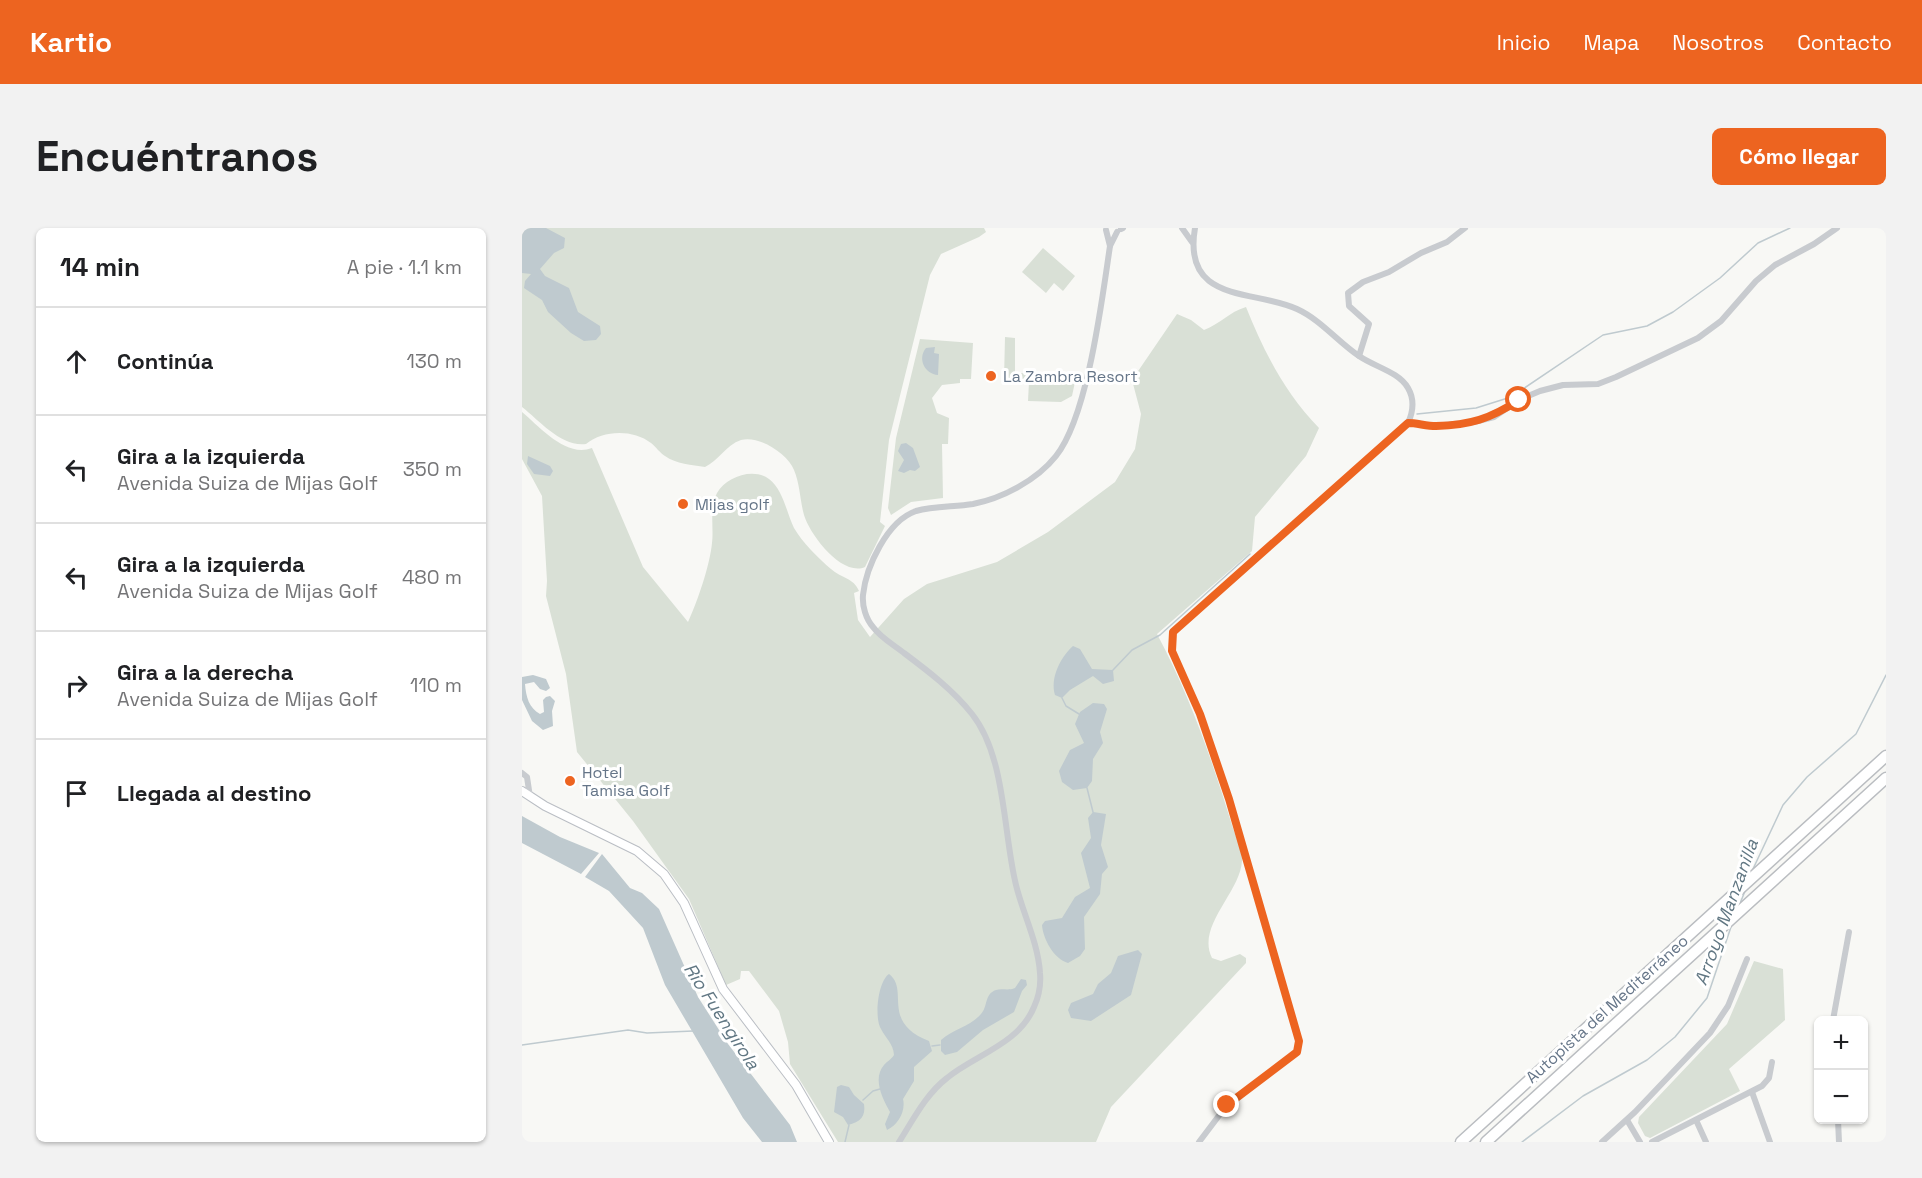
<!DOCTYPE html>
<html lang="es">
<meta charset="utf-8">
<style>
:root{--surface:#fff;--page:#f2f2f2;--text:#202124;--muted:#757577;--line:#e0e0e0;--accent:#ed6420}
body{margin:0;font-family:"Space Grotesk",sans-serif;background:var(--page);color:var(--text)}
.controls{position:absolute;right:18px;bottom:18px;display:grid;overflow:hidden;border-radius:9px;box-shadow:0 2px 4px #0004}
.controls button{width:54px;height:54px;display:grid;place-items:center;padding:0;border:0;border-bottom:2px solid var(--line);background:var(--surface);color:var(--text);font:30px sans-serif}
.stop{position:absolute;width:18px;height:18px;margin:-14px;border:4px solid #ed6420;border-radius:50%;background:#fff}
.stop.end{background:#ed6420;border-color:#fff;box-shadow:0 2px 6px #0008}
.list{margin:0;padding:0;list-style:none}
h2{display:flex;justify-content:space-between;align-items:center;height:78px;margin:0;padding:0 24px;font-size:26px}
h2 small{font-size:20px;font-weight:400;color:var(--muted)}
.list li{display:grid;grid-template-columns:39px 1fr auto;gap:18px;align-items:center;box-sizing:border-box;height:108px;padding:0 24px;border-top:2px solid var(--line)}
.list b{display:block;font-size:22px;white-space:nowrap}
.list p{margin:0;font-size:20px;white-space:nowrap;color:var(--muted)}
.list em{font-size:20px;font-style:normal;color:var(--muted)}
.icon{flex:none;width:33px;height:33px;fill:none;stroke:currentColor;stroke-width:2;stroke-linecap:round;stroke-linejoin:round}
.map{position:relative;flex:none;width:1364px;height:914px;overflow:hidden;border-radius:9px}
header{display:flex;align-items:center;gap:36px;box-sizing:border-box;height:84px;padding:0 30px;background:var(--accent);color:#fff}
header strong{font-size:28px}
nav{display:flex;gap:33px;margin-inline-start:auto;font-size:21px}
.intro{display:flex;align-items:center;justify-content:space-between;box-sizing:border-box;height:144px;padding:0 36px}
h1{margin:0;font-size:42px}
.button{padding:15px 27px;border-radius:9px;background:var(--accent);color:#fff;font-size:21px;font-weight:700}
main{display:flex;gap:36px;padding:0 36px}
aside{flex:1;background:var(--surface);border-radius:9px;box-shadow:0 2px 4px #0004}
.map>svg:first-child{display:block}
.green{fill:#d9e0d6}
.water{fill:#bfcacf}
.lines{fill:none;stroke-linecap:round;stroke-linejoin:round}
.stream{stroke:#bfcacf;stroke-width:1.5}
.secondary-casing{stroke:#babec4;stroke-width:10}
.highway-casing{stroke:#babdc1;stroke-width:13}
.street{stroke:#c8cbcf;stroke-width:6}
.secondary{stroke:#fff;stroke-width:8}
.highway{stroke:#fff;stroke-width:10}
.route{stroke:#ed6420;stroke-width:8}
.poi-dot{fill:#ed6420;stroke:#fff;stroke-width:2}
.labels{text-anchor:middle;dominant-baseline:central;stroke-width:6;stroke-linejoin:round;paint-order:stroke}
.poi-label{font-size:16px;fill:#657588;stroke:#fff;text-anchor:start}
.street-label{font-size:16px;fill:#657588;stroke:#fff}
.water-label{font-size:18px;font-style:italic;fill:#617783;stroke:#fff}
</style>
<header>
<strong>Kartio</strong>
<nav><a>Inicio</a><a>Mapa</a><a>Nosotros</a><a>Contacto</a></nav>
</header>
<div class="intro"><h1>Encuéntranos</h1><a class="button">Cómo llegar</a></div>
<main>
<aside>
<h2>14 min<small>A pie · 1.1 km</small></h2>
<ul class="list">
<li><svg class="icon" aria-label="ahead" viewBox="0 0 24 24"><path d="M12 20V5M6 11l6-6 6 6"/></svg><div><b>Continúa</b></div><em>130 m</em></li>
<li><svg class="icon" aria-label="left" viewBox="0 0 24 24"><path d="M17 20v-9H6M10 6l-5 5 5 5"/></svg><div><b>Gira a la izquierda</b><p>Avenida Suiza de Mijas Golf</p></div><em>350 m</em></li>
<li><svg class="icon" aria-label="left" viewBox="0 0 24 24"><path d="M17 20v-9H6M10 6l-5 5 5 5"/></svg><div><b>Gira a la izquierda</b><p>Avenida Suiza de Mijas Golf</p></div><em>480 m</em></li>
<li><svg class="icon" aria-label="right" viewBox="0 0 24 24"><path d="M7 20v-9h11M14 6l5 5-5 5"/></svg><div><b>Gira a la derecha</b><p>Avenida Suiza de Mijas Golf</p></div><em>110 m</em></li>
<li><svg class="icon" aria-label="arrive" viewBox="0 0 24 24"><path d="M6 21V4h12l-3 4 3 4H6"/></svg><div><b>Llegada al destino</b></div></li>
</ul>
</aside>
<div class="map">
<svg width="1364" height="914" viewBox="0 0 1364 914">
<rect width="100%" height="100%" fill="#f8f8f5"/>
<g class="green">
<path d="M0,0H462L464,4L457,9L419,26L408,47L367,212L358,294L363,298L343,339C320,349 288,307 282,287C278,273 278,256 272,242C266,226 237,207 219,212C204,217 196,233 183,239C170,237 154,236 143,228C138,225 134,219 129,215C111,201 81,202 64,216C39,219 18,193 0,179Z"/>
<path d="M521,20L553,48L541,63L532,55L524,65L500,44Z"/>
<path d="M724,79C742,124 763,165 797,200L784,228L733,289L730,323L635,406C667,466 689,529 709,594C712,605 721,622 720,633C718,665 674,698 690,730L699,733L718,726L724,730V735L589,879L574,914H316L268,836L266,814L257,783L227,743H219L218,751L204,757L167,671L111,593L55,524L44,446L24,368L25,353L20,268L0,231V184C18,199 44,230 70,220L121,339L166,394C175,375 188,337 190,315C192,300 187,280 195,265C204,249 231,239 247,251C261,261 265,286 272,300C280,314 297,331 309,341C319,350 332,350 337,363L332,365L336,392L348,409L382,371L405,356L475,334L526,304L593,254L613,221L619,186L610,152L655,86L669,92L682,102C698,96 707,84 724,79Z"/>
<path d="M483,109L493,110V145L555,146L553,152L482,151Z"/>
<path d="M398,111L451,115L449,151H438V155L420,157L410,170L415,185L427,190L426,216H420L421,270L389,274L369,287L366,280L374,210Z"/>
<path d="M507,154H553L550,168L539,174L506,173Z"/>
<path d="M1232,733L1261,741L1263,792L1207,841L1218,863L1128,910L1123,908L1116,895L1117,889L1205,796Z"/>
</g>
<g class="water">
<path d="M0,0H24L43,10L42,20L32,25L18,41L23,48L47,60L56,84L78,98L79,106L74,112L62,113L49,105L26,84L20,72L2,60L3,53L9,46L0,45Z"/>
<path d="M413,119L412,125L417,126L416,147C403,146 395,131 404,120Z"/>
<path d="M384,215L391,220L398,239L393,243L388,242L382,245L376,243L382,232L376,223L379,216Z"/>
<path d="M6,228L28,238L31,243L28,248L12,246L5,236Z"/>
<path d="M551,418L558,421L570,441L591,442L592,453L581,456L571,448L548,462L540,470L533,467C528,450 538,430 551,418Z"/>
<path d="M11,447L24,451L28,460L24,463L18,461L12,454L3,456C4,469 7,480 18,486L22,484L21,472L24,469L28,468L33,473L30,483L31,498L21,502L10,493L0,472V449Z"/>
<path d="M571,475L582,476L585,481L578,504L581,515L571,531L570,553L565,560L551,562L540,554L537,543L548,522L562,515L553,496L558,484Z"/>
<path d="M571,584L584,586L579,617L586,639L580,646L578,666L562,689L563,721L558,728L546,735C532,731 521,711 520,697L523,693L540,690L553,669L568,660L559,625L569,610L566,590Z"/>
<path d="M0,588L38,609L77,625L59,646L0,615Z"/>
<path d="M80,626L108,660L120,665L137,681L176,769L206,816L268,897L275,914H240L221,890L143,757L121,700L87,663L63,649Z"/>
<path d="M616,722L620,726L609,767L569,793L549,790L546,782L549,775L571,766L576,756L589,745L596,728Z"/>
<path d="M367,746C388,762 358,794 407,813L410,823L392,839V853L381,871C384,883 376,897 365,902L363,896L368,884C361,871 350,851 362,837C365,833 369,832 372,827C371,815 364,811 359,801C352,790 356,753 367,746Z"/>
<path d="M499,751L504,752L505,757L500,763L492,784L461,802L435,824L423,827L419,823V812C431,801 448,799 459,786C466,779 462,766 474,762C480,760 486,763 493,760Z"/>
<path d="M319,857L327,859L332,867L342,876C344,889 338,894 326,897L321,889L312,884L315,859Z"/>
</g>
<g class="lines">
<g class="stream">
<path d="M895,186L954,180L989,169L1081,107L1125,98L1151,84L1198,50L1236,15L1268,0"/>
<path d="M591,442L610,422L638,407L728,326"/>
<path d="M540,470L544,478L557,486"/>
<path d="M565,560L571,584"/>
<path d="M1231,641L1261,577L1285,549L1334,506L1364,447"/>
<path d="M1217,678L1223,663"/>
<path d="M0,817L106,802L125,805L171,803"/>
<path d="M410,818L418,817"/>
<path d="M341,872L351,863L358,861"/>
<path d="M323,914L327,897"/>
<path d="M1000,914L1061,868L1125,832L1153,809L1185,770L1210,696"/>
</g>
<defs>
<path id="secondary" d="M0,563L23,578L115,623L142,646L162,675L201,761L274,857L307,914"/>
<g id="highway">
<path d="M939,914L1364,528"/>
<path d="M964,914L1364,550"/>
</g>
</defs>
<use href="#secondary" class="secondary-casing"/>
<use href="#highway" class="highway-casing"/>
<g class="street">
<path d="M660,0L670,14"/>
<path d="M673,0C660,76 732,61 775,81C799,92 816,114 837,128C853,139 877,144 886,160C893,172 891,184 886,195L651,404L650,423L678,486L707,571L777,813L775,824L705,877L677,914"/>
<path d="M599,1L601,0"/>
<path d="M584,2L588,18L595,4"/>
<path d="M837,128L847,96L827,78L826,65L841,54L867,44L899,25L925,14L943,0"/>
<path d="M886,195L912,198L952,194L972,189L997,172L1018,163L1041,157L1076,156L1094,149L1176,110L1199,93L1234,53L1253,37L1292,16L1315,0"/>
<path d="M0,545L5,549L8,569"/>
<path d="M1311,792L1327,704"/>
<path d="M1230,864L1248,914"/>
<path d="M1105,892L1118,914"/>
<path d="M1174,892L1184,914"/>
<path d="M1316,892L1317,914"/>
<path d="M377,914C391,892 404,866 425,850C453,827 497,816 512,779C517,768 519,756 518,745C516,714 501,686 494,657C481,605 484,529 450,486C431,462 406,443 382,425C372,417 359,410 351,399C344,391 340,378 341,367C344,339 365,293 394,283C412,278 433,279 451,276C481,270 515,252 534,228C566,188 580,71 588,18"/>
<path d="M1080,914L1113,884L1188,805L1206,778L1225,731"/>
<path d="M1130,914L1240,858L1247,850L1250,834"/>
</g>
<use href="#secondary" class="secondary"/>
<use href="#highway" class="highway"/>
</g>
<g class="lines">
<path class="route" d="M705,877L775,824L777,813L707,571L678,486L650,423L651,404L886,195C895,195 904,198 914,198C948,197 968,191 997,172"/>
</g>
<g class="poi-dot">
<circle cx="469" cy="148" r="6"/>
<circle cx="161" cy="276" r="6"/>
<circle cx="48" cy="553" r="6"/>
</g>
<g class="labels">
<g class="poi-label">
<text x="481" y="148">La Zambra Resort</text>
<text x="173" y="276">Mijas golf</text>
<text x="60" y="544">Hotel<tspan x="60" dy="18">Tamisa Golf</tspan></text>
</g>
<g class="street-label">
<text transform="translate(1085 781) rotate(-42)">Autopista del Mediterráneo</text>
</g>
<g class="water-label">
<text transform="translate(1204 684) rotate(-70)">Arroyo Manzanilla</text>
<text transform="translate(200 788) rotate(57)">Rio Fuengirola</text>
</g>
</g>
</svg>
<div class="controls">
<button>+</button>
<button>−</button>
</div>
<div class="stop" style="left:997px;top:172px"></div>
<div class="stop end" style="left:705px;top:877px"></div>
</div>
</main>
